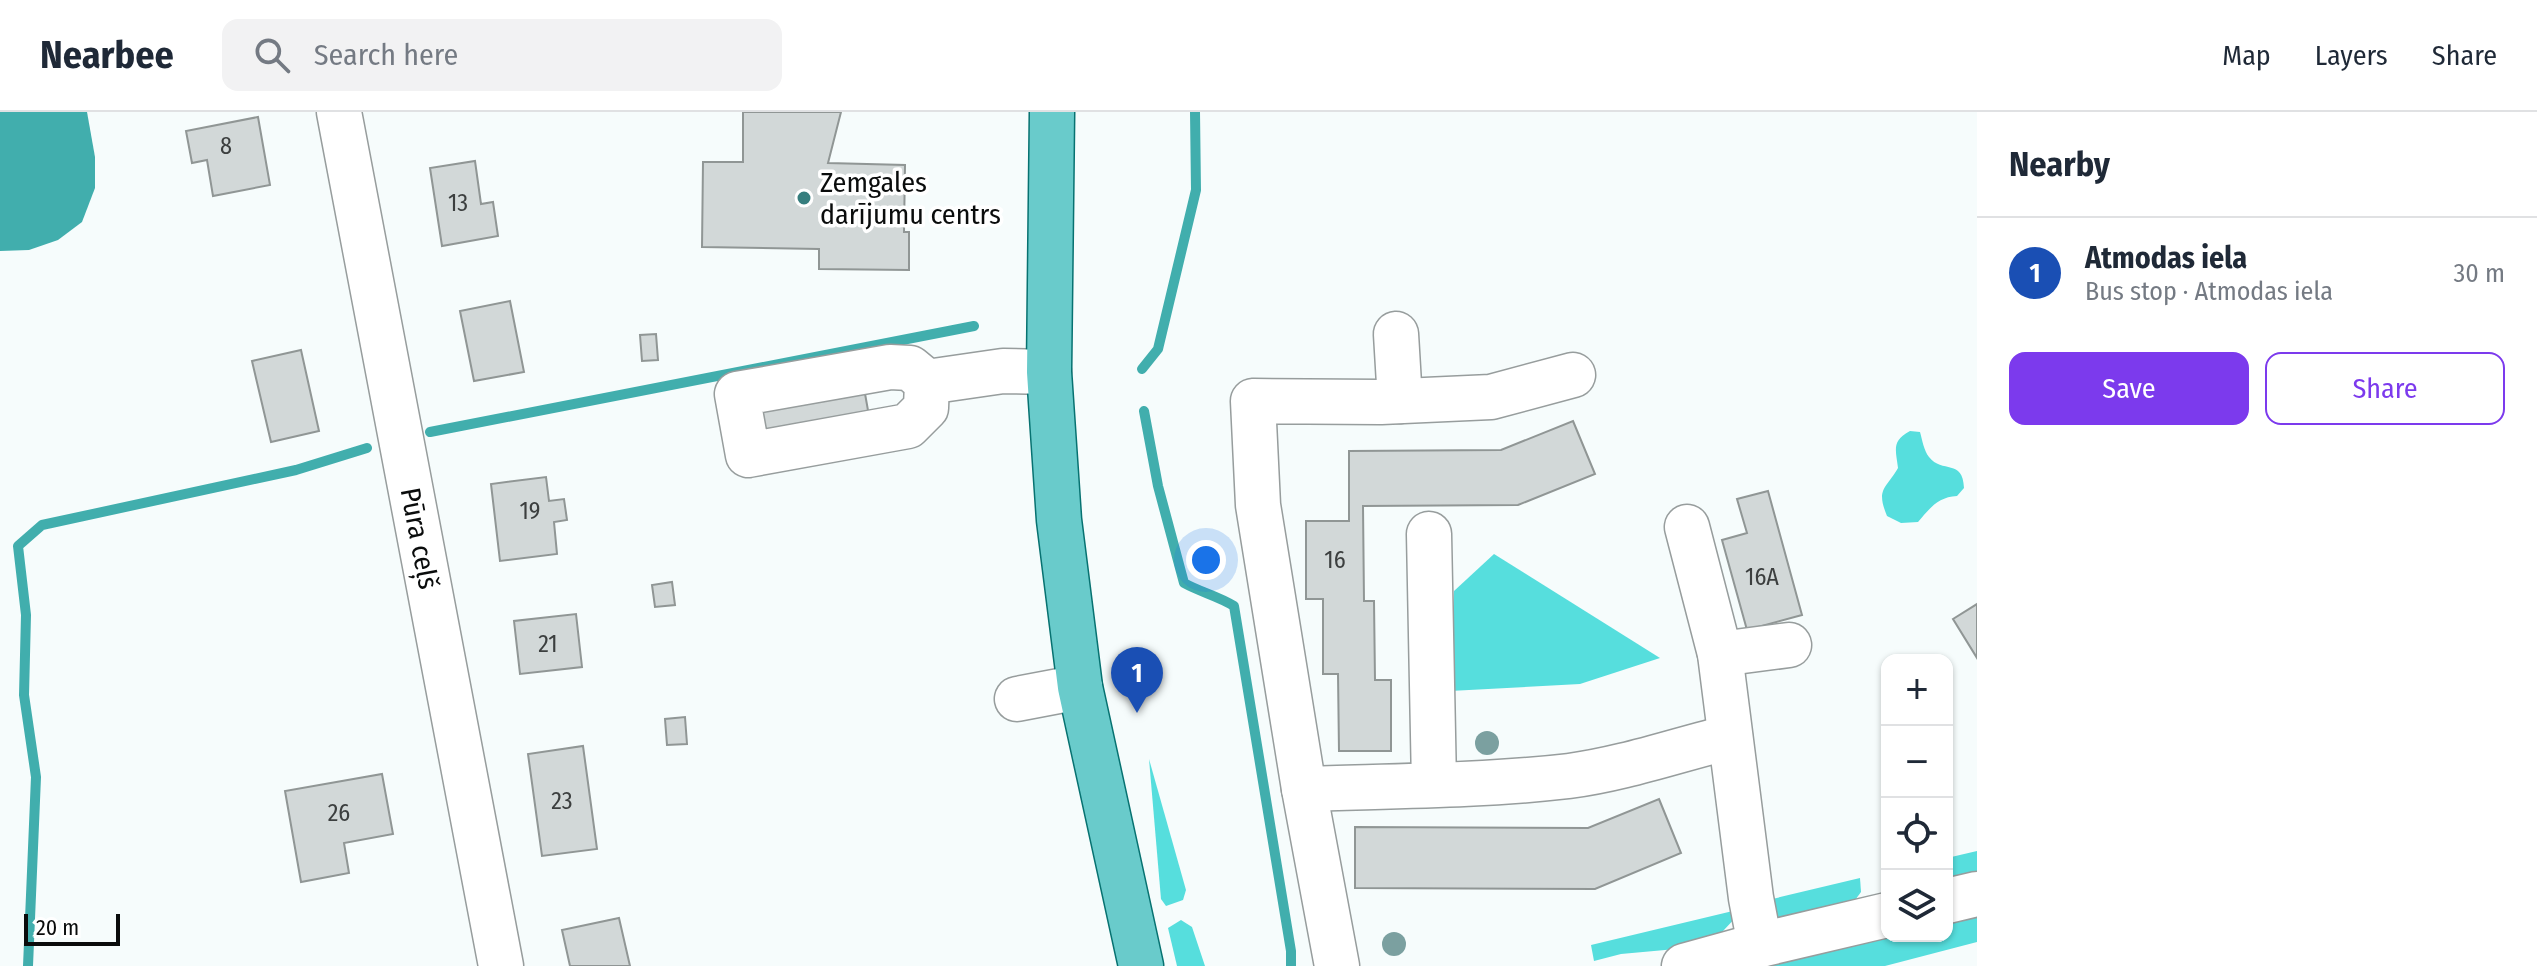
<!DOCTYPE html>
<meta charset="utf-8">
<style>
:root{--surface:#fff;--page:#f2f2f3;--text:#1f2937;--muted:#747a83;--line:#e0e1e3;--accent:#7c3aed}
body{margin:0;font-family:"Fira Sans Condensed",sans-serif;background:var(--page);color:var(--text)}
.controls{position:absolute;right:24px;bottom:24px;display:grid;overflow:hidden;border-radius:16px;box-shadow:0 2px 6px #0004}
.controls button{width:72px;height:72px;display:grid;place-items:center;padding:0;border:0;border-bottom:2px solid var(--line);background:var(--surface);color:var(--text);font:40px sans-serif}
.scale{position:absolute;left:24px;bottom:20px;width:96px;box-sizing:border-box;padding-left:8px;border:4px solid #0a0c0c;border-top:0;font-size:22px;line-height:28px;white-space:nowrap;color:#0a0c0c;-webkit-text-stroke:6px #fff;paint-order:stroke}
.you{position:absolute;left:1206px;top:448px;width:28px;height:28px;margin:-20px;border:6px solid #fff;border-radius:50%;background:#1a73e8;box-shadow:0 0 0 12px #1a73e833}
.badge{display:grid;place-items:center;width:52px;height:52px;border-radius:50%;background:var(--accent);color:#fff;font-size:26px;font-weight:700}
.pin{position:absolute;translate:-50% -66px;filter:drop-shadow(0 2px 4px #0008)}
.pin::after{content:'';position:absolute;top:42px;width:28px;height:24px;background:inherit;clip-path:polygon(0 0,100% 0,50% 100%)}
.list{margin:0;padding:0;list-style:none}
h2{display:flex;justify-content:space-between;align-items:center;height:104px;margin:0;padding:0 32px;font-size:34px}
h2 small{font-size:26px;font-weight:400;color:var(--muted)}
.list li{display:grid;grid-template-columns:52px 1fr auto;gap:24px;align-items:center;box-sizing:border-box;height:112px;padding:0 32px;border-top:2px solid var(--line)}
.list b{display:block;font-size:30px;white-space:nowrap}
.list p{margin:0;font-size:26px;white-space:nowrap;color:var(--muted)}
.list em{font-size:26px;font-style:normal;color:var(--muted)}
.actions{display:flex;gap:16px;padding:24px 32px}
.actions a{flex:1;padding:18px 0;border:2px solid var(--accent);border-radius:16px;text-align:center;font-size:28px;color:var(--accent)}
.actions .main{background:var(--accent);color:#fff}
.icon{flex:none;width:44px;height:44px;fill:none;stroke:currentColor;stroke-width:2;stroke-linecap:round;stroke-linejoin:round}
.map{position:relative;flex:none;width:1977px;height:854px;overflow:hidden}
header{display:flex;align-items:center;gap:48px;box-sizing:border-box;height:112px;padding:0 40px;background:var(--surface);border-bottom:2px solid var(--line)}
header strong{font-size:38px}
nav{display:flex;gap:44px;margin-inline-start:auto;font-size:28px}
.search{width:560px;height:72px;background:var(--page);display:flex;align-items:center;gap:20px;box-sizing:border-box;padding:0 28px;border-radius:16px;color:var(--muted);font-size:30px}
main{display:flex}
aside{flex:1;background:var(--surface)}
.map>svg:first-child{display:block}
.green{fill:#56dedd}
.water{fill:#41aead}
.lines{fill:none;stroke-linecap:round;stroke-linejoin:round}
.stream{stroke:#41aead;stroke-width:10}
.building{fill:#d2d8d8;stroke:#909695;stroke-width:2}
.minor-casing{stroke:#979d9d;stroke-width:47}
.major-casing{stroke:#077271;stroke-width:47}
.minor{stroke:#fff;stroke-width:44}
.major{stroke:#69cbcb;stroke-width:44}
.tree{fill:#7ba0a0}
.poi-dot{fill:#367e7e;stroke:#fff;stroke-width:3}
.labels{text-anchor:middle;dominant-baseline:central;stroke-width:7;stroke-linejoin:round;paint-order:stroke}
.number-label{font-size:24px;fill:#3c3f3f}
.poi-label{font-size:28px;fill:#0a0c0c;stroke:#fff;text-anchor:start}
.street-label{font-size:28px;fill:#0a0c0c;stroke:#fff}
</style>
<header>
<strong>Nearbee</strong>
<div class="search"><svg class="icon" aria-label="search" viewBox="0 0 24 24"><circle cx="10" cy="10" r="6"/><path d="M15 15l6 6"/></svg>Search here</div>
<nav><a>Map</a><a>Layers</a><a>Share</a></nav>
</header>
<main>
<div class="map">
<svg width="1977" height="854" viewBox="0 0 1977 854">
<rect width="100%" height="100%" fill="#f6fcfc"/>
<g class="green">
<path d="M1910,319L1920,320C1922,327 1924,339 1929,345C1942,362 1963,346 1964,376L1957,384C1938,385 1930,396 1918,410L1901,411L1887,404C1876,377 1885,378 1898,356C1896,338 1891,329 1910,319Z"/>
<path d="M1494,442L1660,546L1580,572L1450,579L1454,479Z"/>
<path d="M1149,647L1186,778L1183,788L1166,794L1161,787Z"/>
<path d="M1977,739V766L1947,773V746Z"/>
<path d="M1860,766L1861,780L1850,795L1787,812L1772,805L1768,788Z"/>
<path d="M1977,797V830L1885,854H1738L1887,824H1947V804Z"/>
<path d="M1737,798L1738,803L1709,834L1621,842L1594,849L1591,833Z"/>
<path d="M1181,808L1192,815L1205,854H1177L1168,816Z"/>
</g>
<path class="water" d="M0,0H87L95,45V76L82,110L58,128L29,138L0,139Z"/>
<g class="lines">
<g class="stream">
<path d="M1142,257L1158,237L1196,78L1195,0"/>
<path d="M1144,299L1158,374L1184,471C1200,480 1218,484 1234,494L1291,839V854"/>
<path d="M430,320L974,214"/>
<path d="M28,854L36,665L24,583L26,503L18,434L42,413L296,358L367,336"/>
</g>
</g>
<g class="building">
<path d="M743,0H841L828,51L905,53L904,120H909V158L819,157V137L702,135L703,50H743Z"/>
<path d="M258,5L270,73L213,84L207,48L192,51L186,19Z"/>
<path d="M475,49L481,92L493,90L498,124L442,134L430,56Z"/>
<path d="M510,189L524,260L474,269L460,199Z"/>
<path d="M656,222L658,248L642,249L640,223Z"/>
<path d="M301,238L319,319L271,330L252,249Z"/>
<path d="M864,276L869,304L759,324L754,296Z"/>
<path d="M1573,309L1595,362L1518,393L1363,394L1364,489H1374L1375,568H1391V639H1339L1338,562H1323V487H1306V409H1349V339L1501,338Z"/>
<path d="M546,365L549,389L564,387L567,408L554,410L557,442L500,449L491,372Z"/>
<path d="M1768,379L1802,503L1747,518L1722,428L1747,421L1737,387Z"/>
<path d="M672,470L675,493L655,495L652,473Z"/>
<path d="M1977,492V546L1953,507Z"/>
<path d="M576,502L582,555L520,562L514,509Z"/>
<path d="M685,605L687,632L667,633L665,607Z"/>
<path d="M583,634L597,737L542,744L528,642Z"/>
<path d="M382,662L393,722L344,731L349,761L301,770L285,679Z"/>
<path d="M1659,687L1681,741L1595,777L1355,776V715L1588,716Z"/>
<path d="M619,806L630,854H570L562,818Z"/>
</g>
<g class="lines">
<defs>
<g id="minor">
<path id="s1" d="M339,0L501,854"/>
<path d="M1396,222L1400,289"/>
<path d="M927,270L910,256L890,255L737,282L748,343L908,314L926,296L927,270L1003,259L1049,260"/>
<path d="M1687,415L1720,542L1751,786L1760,833"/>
<path d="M1429,422L1434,672"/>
<path d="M1720,542L1789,533"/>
<path d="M1017,587L1080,575"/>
<path d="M1304,677L1258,393L1253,289L1381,290L1491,285L1573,263"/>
<path d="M1947,789L1977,782"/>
<path d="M1337,854L1304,677C1392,674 1482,674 1569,664C1623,657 1677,638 1730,625"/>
<path d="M1684,854L1760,833L1887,803"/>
</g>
<path id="major" d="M1052,0L1049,260L1059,408L1080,575L1141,854"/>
</defs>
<use href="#minor" class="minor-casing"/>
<use href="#major" class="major-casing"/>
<use href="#minor" class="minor"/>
<use href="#major" class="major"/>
</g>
<g class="tree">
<circle cx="1487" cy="631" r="12"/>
<circle cx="1394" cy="832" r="12"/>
</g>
<circle class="poi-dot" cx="804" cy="86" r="8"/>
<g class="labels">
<g class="number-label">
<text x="226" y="34">8</text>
<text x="458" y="91">13</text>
<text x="530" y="399">19</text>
<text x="1335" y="448">16</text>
<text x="1762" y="465">16A</text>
<text x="548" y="532">21</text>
<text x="562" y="689">23</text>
<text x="339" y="701">26</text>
</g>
<g class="poi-label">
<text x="820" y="70">Zemgales<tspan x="820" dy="32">darījumu centrs</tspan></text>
</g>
<g class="street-label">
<text stroke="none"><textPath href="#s1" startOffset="434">Pūra ceļš</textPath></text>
</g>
</g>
</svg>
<div class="controls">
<button>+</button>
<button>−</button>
<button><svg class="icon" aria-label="locate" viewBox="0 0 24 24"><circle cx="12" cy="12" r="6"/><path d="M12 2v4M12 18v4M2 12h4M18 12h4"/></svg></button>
<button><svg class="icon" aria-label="layers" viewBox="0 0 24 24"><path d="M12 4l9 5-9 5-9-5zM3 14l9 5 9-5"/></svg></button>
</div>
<div class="scale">20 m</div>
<div class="you"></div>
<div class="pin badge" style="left:1137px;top:601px;background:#1a4fb4">1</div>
</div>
<aside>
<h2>Nearby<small></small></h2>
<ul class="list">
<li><span class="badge" style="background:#1a4fb4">1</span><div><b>Atmodas iela</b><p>Bus stop · Atmodas iela</p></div><em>30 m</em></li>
</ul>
<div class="actions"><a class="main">Save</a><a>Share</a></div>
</aside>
</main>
